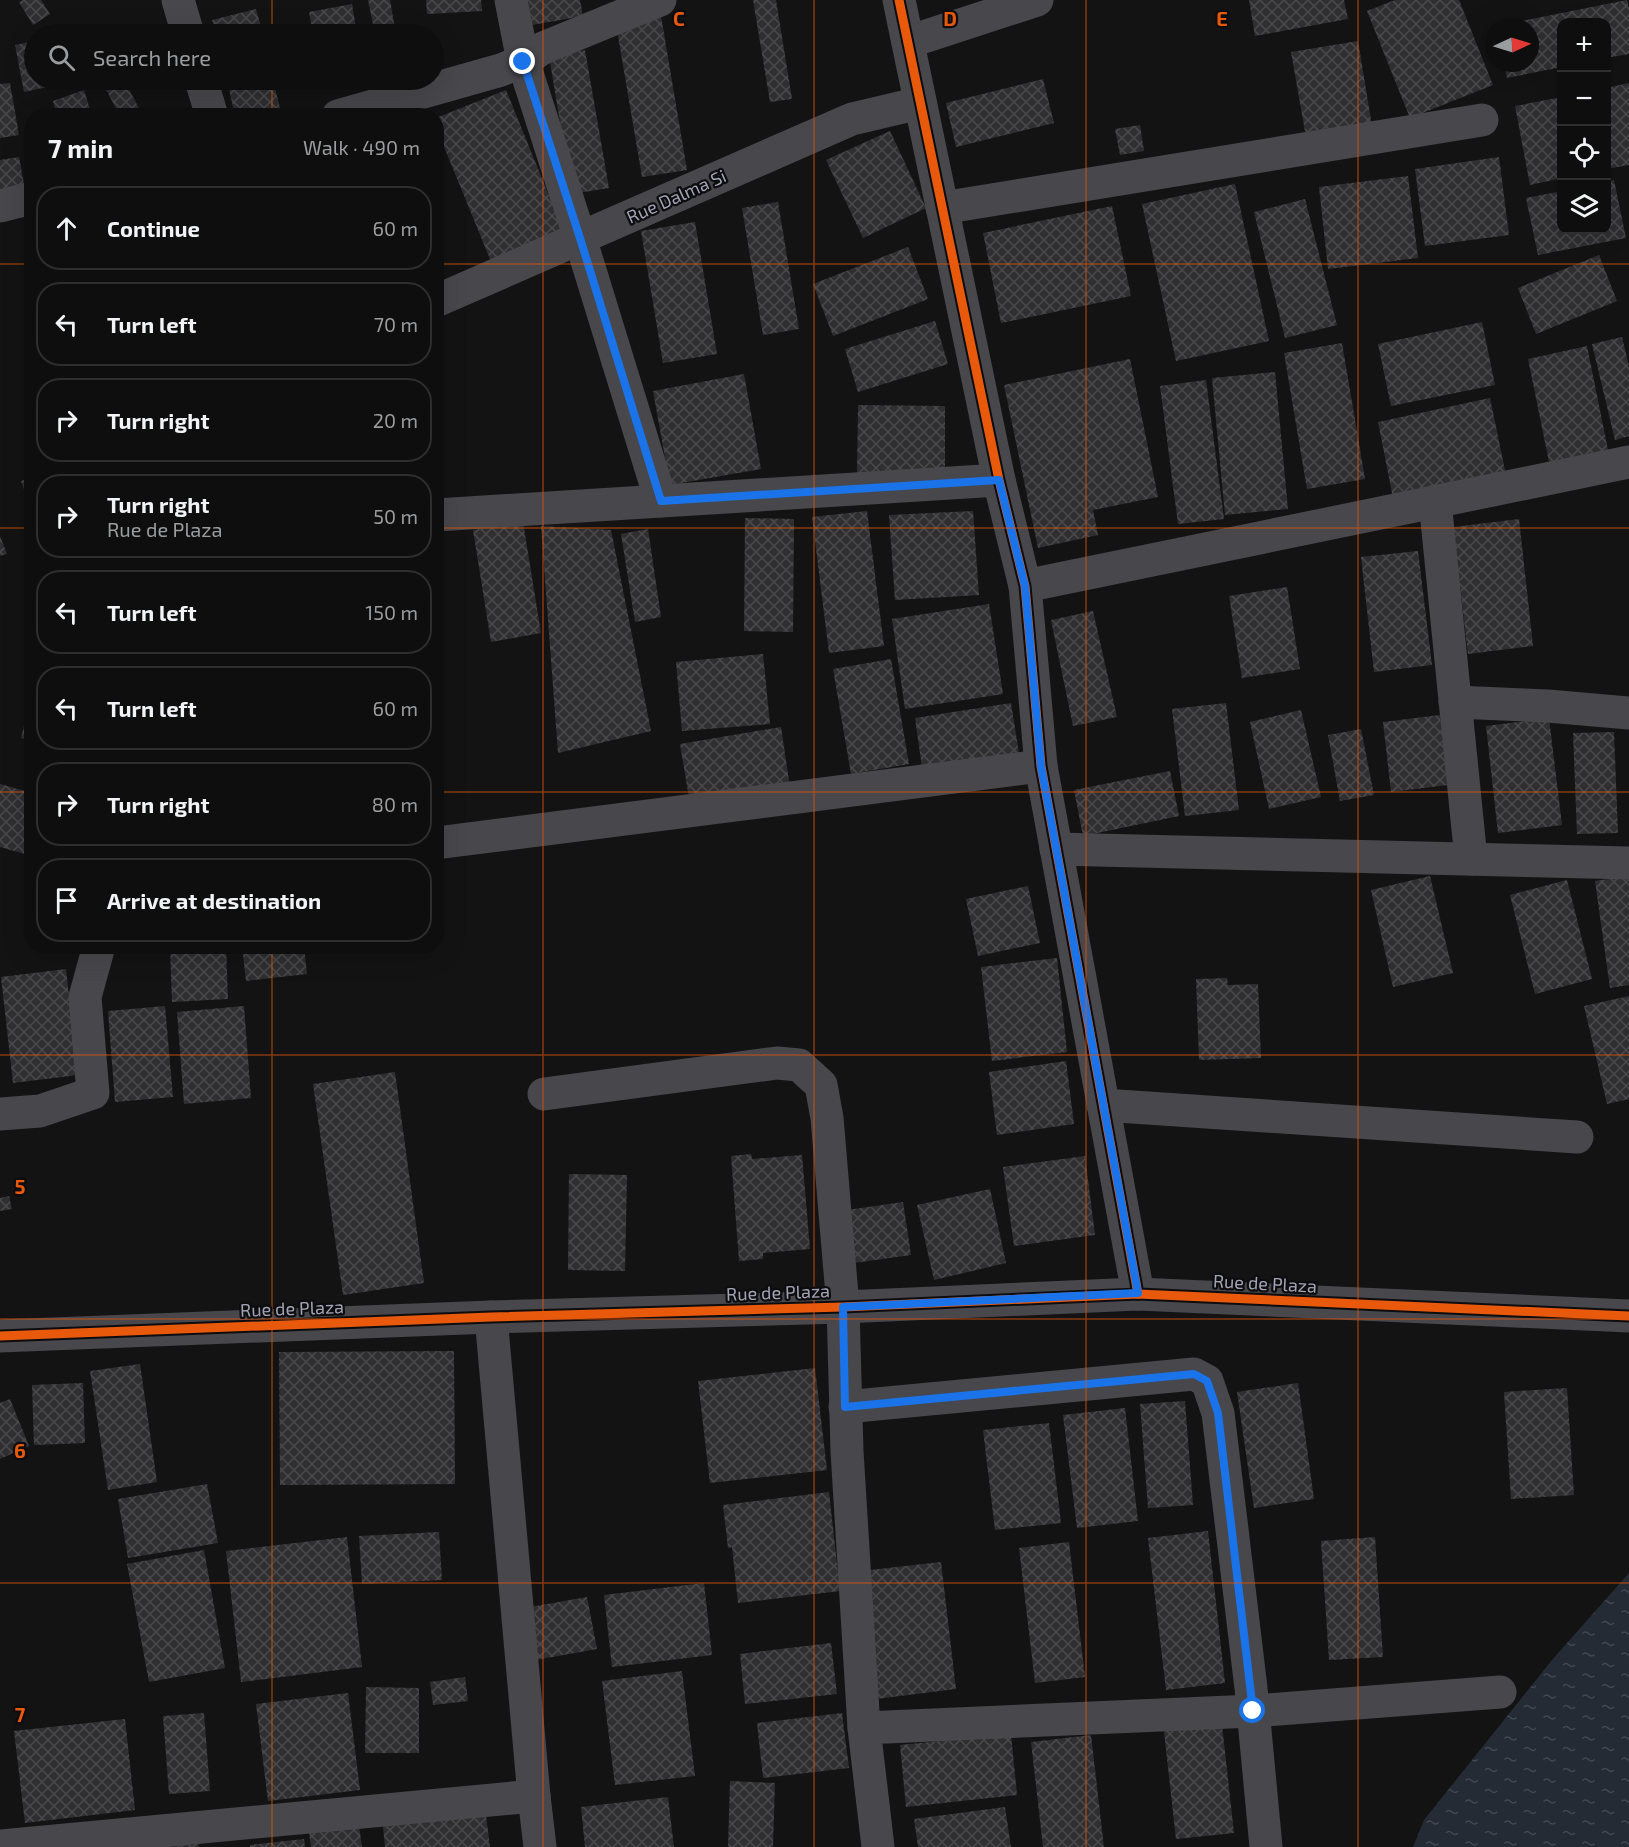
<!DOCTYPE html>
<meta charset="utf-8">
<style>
:root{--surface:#0e0e0e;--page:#171717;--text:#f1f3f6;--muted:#9b9c9e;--line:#2e2e2e}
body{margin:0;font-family:"Exo 2",sans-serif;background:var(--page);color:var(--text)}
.controls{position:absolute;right:18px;top:18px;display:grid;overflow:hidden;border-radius:12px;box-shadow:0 6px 24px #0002}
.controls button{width:54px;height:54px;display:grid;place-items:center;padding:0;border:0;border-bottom:2px solid var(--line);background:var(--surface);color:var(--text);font:30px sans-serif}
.compass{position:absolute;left:1485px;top:18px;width:54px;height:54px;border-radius:50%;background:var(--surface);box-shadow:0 6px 24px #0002;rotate:86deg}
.stop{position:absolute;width:18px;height:18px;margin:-14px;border:4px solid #1a73e8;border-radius:50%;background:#fff}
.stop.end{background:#1a73e8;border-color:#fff;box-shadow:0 2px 6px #0008}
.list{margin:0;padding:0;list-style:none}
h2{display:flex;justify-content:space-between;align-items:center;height:78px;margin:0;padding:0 24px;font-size:26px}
h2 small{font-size:20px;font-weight:400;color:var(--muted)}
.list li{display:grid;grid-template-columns:39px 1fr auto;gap:18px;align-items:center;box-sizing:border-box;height:84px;margin:0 12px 12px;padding:0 12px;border:2px solid var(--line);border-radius:24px}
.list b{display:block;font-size:22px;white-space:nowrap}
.list p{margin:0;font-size:20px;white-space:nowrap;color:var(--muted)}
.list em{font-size:20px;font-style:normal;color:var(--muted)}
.icon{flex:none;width:33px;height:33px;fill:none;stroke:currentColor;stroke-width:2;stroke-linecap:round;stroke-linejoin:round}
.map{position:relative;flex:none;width:1629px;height:1847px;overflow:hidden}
.search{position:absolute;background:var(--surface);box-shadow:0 6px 24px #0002;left:24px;top:24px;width:420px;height:66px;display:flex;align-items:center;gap:15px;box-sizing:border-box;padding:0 21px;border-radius:33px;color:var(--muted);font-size:22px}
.panel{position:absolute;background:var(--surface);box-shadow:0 6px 24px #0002;left:24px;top:108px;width:420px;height:846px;border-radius:24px}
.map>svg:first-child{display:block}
.water{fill:url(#water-ripples)}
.building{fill:url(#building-cross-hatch)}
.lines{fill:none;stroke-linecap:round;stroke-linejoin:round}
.minor{stroke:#47474c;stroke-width:33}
.cycleway-casing{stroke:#0d0d0f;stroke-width:13}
.cycleway{stroke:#e8590c;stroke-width:9}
.route{stroke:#1a73e8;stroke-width:8}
.grid{fill:none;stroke:#e8590c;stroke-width:1.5;stroke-opacity:0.55}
.labels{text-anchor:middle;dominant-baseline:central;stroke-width:4.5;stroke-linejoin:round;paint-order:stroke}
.street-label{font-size:18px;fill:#a2a4b5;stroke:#0d0d0f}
.grid-label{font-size:20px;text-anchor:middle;font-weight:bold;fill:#e8590c;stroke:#0d0d0f;stroke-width:4.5;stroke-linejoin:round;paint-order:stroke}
</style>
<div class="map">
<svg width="1629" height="1847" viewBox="0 0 1629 1847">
<defs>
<pattern id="water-ripples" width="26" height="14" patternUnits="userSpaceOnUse" patternTransform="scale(1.5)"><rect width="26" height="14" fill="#252b35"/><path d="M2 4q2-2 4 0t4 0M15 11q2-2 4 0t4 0" fill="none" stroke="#424750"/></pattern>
<pattern id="building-cross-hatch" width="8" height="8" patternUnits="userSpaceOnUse" patternTransform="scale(1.5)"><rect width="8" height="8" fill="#2f2f31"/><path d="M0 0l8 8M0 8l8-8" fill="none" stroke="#4a4a4d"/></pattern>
</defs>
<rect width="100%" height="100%" fill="#131313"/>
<path class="water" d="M1629,1573V1847H1413L1424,1820L1552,1660Z"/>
<g class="building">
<path d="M23,0H41L50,14L33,25L19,2Z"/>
<path d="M368,0H390L396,34H375Z"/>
<path d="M426,0H481L482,11L427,14Z"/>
<path d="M528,0H580L583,16L532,25Z"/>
<path d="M753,0H776L792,99L770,102Z"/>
<path d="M1249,0H1344L1348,19L1255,36Z"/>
<path d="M1395,0H1459L1493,85L1410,118L1367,11Z"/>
<path d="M1627,0L1629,8V54L1606,58V22H1562V67L1507,78L1504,63H1530V27L1496,26Z"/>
<path d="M352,4L357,34H313L309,12Z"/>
<path d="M256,9L263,34H216L212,20Z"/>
<path d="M661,16L687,170L642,177L616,24Z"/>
<path d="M34,41V80H46L47,87L24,92L15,45Z"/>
<path d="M434,41H436L440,80L434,81Z"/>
<path d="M1358,41L1372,126L1306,137L1291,52Z"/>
<path d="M585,50L609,188L572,194L549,56Z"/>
<path d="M1043,79L1054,123L956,147L946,103Z"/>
<path d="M101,80H124L143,116H120Z"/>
<path d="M227,80H273L282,116H235Z"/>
<path d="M10,83L19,135L0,138V84Z"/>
<path d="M1629,83V165L1606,169V88Z"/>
<path d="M84,90L92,116H57L53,101Z"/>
<path d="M506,90L565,235L492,264L436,127V118Z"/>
<path d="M1562,97V178L1530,185L1515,106Z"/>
<path d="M1140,125L1144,151L1120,155L1115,129Z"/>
<path d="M890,131L926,208L863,238L826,160Z"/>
<path d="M19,157L24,184L0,189V160Z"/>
<path d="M1499,157L1509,235L1425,246L1415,169Z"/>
<path d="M1408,176L1418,258L1328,269L1319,187Z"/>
<path d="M1614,180L1626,238L1538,255L1526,198L1562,191V230H1606V182Z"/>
<path d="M1235,184L1269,341L1176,361L1142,204Z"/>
<path d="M1305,199L1337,325L1285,338L1254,212Z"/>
<path d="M778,202L799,329L763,335L742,208Z"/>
<path d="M1112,206L1131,296L1001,323L983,233Z"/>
<path d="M695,222L717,354L663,363L641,231Z"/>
<path d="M908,247L928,299L833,336L813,284Z"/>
<path d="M28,252H32V286H30Z"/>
<path d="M1599,255L1617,301L1536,334L1518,288Z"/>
<path d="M935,321L948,364L858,392L845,349Z"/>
<path d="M1482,322L1495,385L1391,406L1378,344Z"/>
<path d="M1622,337L1629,366V436L1615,440L1592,344Z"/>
<path d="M1342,343L1365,479L1307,489L1284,353Z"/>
<path d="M1587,346L1608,450L1549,462L1528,359Z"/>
<path d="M1130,359L1158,497L1093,510L1098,535L1038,548L1004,385Z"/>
<path d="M1275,372L1288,509L1225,515L1212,378Z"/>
<path d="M744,374L761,469L670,485L653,391Z"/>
<path d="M1206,380L1224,519L1178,524L1160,386Z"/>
<path d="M1490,398L1507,480L1394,503L1378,422Z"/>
<path d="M858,405L945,406V475L857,474Z"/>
<path d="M32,477V510H31L21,481Z"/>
<path d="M867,511L884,646L829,653L812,517Z"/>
<path d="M973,511L979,595L895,600L889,515Z"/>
<path d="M745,518L794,519L793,632L744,631Z"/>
<path d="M1519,519L1533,646L1468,654L1453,527Z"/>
<path d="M523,522L541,633L491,642L473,530Z"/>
<path d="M541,526L611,530L651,731L558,753Z"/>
<path d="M648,529L661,617L635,622L621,534Z"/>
<path d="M0,536L7,554L0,556Z"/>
<path d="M1418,551L1432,665L1374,672L1361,557Z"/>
<path d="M1287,587L1300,669L1242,678L1229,596Z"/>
<path d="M989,604L1003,694L905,709L892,619Z"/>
<path d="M1093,611L1117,717L1073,726L1051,620Z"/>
<path d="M763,654L770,724L682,731L676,662Z"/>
<path d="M891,659L909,764L851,774L833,669Z"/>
<path d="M31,697H32V741L21,738Z"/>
<path d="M1011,703L1020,760L923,775L915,718Z"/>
<path d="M1226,703L1239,810L1185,816L1172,709Z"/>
<path d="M1301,710L1321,797L1269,809L1250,722Z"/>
<path d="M1440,715L1448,785L1391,792L1383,722Z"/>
<path d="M1549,718L1562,825L1498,833L1486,726Z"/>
<path d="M781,727L790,787L690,804L680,744Z"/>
<path d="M1361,729L1374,795L1340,801L1328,735Z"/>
<path d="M1614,732L1618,833L1577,834L1573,733Z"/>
<path d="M1170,771L1179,816L1083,836L1074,790Z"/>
<path d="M0,784L32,793V856L0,847Z"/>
<path d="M1430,876L1453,973L1393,987L1371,890Z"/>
<path d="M1629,876V985L1610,988L1595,881Z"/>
<path d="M1567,880L1592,979L1535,994L1510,895Z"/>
<path d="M1028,886L1040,943L978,956L966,899Z"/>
<path d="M170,946H226L228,999L172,1002Z"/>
<path d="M242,946H304L307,974L246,981Z"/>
<path d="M1057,958L1067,1052L992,1061L981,967Z"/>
<path d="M66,969L78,1075L13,1083L1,977Z"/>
<path d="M1227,978L1228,985L1258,984L1261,1058L1199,1060L1196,979Z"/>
<path d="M1629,996V1099L1607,1104L1584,1006Z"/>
<path d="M165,1006L173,1097L115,1102L108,1011Z"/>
<path d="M244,1006L251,1098L184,1104L177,1012Z"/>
<path d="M1066,1061L1074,1124L997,1135L989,1072Z"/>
<path d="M395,1072L424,1283L343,1295L313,1084Z"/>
<path d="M751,1154L752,1159L802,1155L810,1249L763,1253V1259L739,1261L731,1156Z"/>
<path d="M1085,1156L1095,1235L1014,1246L1003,1167Z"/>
<path d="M569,1174L627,1175L625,1271L568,1270Z"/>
<path d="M990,1189L1006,1263L934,1280L917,1205Z"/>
<path d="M9,1196L12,1209L0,1211V1198Z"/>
<path d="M903,1202L911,1255L854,1263L847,1210Z"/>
<path d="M454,1351L455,1484L280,1485L279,1352Z"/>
<path d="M140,1364L157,1482L108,1490L90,1371Z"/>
<path d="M815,1368L827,1470L710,1483L698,1381Z"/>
<path d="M83,1383L85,1443L34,1445L32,1385Z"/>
<path d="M1298,1383L1314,1499L1254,1508L1237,1392Z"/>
<path d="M1567,1388L1574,1495L1511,1499L1504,1392Z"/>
<path d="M10,1399L29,1446L0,1459V1403Z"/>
<path d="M1185,1401L1193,1505L1148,1508L1140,1404Z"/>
<path d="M1125,1408L1138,1521L1077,1528L1063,1415Z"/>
<path d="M1049,1423L1061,1523L995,1530L983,1430Z"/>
<path d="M207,1484L218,1543L128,1558L118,1499Z"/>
<path d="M829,1492L840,1591L738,1603L732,1547L728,1548L723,1505Z"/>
<path d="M1208,1531L1225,1683L1166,1690L1148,1538Z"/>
<path d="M439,1532L442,1580L362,1584L359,1536Z"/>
<path d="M347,1537L362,1667L241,1682L226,1551Z"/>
<path d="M1375,1537L1383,1657L1329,1660L1321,1541Z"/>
<path d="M1069,1542L1085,1677L1035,1683L1019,1548Z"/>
<path d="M204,1550L225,1668L149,1682L127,1564Z"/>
<path d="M941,1562L956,1689L876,1699L861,1571Z"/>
<path d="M704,1583L712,1655L612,1667L604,1595Z"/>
<path d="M587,1597L597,1649L530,1661L519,1609Z"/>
<path d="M831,1643L837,1694L745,1704L740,1654Z"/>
<path d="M682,1671L695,1776L615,1785L602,1681Z"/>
<path d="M465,1677L468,1701L433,1705L430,1682Z"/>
<path d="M366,1687L419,1688V1753H365Z"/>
<path d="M348,1693L360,1790L268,1801L256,1704Z"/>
<path d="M204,1713L210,1791L169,1794L163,1716Z"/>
<path d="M842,1713L849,1768L763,1778L757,1723Z"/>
<path d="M1221,1716L1234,1833L1176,1839L1163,1723Z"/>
<path d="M125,1719L135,1810L25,1823L14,1731Z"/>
<path d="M1011,1734L1017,1795L906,1807L900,1745Z"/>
<path d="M1091,1735L1104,1847H1043L1031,1742Z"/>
<path d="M730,1781L775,1783L773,1847H728Z"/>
<path d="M668,1797L674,1847H585L581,1807Z"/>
<path d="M1005,1807L1011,1847H918L914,1819Z"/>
<path d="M486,1815L490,1847H385L383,1826Z"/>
<path d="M359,1826L362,1847H311L309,1833Z"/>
<path d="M197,1837L199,1847H152Z"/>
<path d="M304,1839L305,1847H250V1845Z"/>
</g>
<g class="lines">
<g class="minor">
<path d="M178,0L188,34"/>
<path d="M511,0L523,61L580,238L661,501"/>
<path d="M899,0L999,480L1025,586L1041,766L1138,1294"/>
<path d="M908,42L1037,0"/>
<path d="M201,80L212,116"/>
<path d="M338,116L501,70L523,61L543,48L660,0"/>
<path d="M0,206L32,198"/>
<path d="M942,208L1482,120"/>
<path d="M436,301L852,119L920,103"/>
<path d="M1435,501L1471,859"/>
<path d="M436,515L999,480"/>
<path d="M1025,586L1629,462"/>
<path d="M1455,702L1548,706L1629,713"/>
<path d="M436,843L1041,766"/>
<path d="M1056,849L1629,863"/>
<path d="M544,1094L777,1063L799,1065L821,1085L827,1118L843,1307L847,1451L864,1728L878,1847"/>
<path d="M1103,1105L1577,1137"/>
<path d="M0,1114L40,1111L93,1093L85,997L99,946"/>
<path d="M491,1317L534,1796L540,1847"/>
<path d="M0,1336L491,1317L843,1307L1138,1294L1629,1316"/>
<path d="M845,1407L1194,1374L1207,1381L1218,1413L1251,1688L1266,1847"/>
<path d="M864,1728L1253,1711L1500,1692"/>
<path d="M0,1846L534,1796"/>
</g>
<defs>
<g id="cycleway">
<path d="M899,0L999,480L1025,586L1041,766L1138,1294"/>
<path d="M0,1336L491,1317L843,1307L1138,1294L1629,1316"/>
</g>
</defs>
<use href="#cycleway" class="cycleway-casing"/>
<use href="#cycleway" class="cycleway"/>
</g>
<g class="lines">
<path class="route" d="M523,62L580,238L661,501L999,480L1025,586L1041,766L1138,1293L843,1307L845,1407L1194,1374L1207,1381L1218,1413L1253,1711"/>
</g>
<path class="grid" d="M272,0V34M543,0V1847M814,0V1847M1086,0V1847M1358,0V1847M272,80V116M0,264H32M436,264H1629M0,528H32M436,528H1629M0,792H32M436,792H1629M272,946V1847M0,1055H1629M0,1319H1629M0,1583H1629"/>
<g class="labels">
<g class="street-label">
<text transform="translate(676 196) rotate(-24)">Rue Dalma Si</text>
<text transform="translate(1265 1283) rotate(3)">Rue de Plaza</text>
<text transform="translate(778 1292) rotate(-2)">Rue de Plaza</text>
<text transform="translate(292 1308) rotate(-2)">Rue de Plaza</text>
</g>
</g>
<g class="grid-label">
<text x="679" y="26">C</text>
<text x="950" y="26">D</text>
<text x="1222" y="26">E</text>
<text x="20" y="1194">5</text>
<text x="20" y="1458">6</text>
<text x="20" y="1722">7</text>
</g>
</svg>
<div class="controls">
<button>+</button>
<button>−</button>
<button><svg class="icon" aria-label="locate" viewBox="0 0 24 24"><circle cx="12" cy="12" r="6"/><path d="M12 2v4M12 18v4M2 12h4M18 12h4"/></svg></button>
<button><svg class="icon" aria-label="layers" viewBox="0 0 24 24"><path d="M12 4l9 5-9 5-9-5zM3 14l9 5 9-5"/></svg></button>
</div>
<svg class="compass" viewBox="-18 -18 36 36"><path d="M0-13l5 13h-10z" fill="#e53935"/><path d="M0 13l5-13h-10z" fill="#9b9c9e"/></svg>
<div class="stop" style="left:1253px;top:1711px"></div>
<div class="stop end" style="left:523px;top:62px"></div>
<div class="search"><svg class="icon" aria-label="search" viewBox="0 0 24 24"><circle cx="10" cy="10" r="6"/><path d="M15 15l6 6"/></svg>Search here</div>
<section class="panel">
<h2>7 min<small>Walk · 490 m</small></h2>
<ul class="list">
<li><svg class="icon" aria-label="ahead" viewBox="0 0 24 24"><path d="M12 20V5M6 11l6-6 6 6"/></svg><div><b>Continue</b></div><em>60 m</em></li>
<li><svg class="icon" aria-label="left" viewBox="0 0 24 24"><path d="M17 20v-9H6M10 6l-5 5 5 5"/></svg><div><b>Turn left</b></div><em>70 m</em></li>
<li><svg class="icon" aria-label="right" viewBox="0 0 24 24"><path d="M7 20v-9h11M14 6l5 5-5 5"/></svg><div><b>Turn right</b></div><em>20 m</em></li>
<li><svg class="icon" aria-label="right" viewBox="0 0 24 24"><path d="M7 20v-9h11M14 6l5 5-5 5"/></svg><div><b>Turn right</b><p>Rue de Plaza</p></div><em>50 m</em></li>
<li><svg class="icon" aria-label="left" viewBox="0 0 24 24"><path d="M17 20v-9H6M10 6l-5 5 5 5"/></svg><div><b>Turn left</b></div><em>150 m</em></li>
<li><svg class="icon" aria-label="left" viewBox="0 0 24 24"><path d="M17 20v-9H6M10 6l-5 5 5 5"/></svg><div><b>Turn left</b></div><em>60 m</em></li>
<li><svg class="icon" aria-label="right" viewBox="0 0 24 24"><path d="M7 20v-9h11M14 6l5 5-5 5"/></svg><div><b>Turn right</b></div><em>80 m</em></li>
<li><svg class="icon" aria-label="arrive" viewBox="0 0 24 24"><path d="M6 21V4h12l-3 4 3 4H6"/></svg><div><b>Arrive at destination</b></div></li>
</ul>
</section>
</div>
